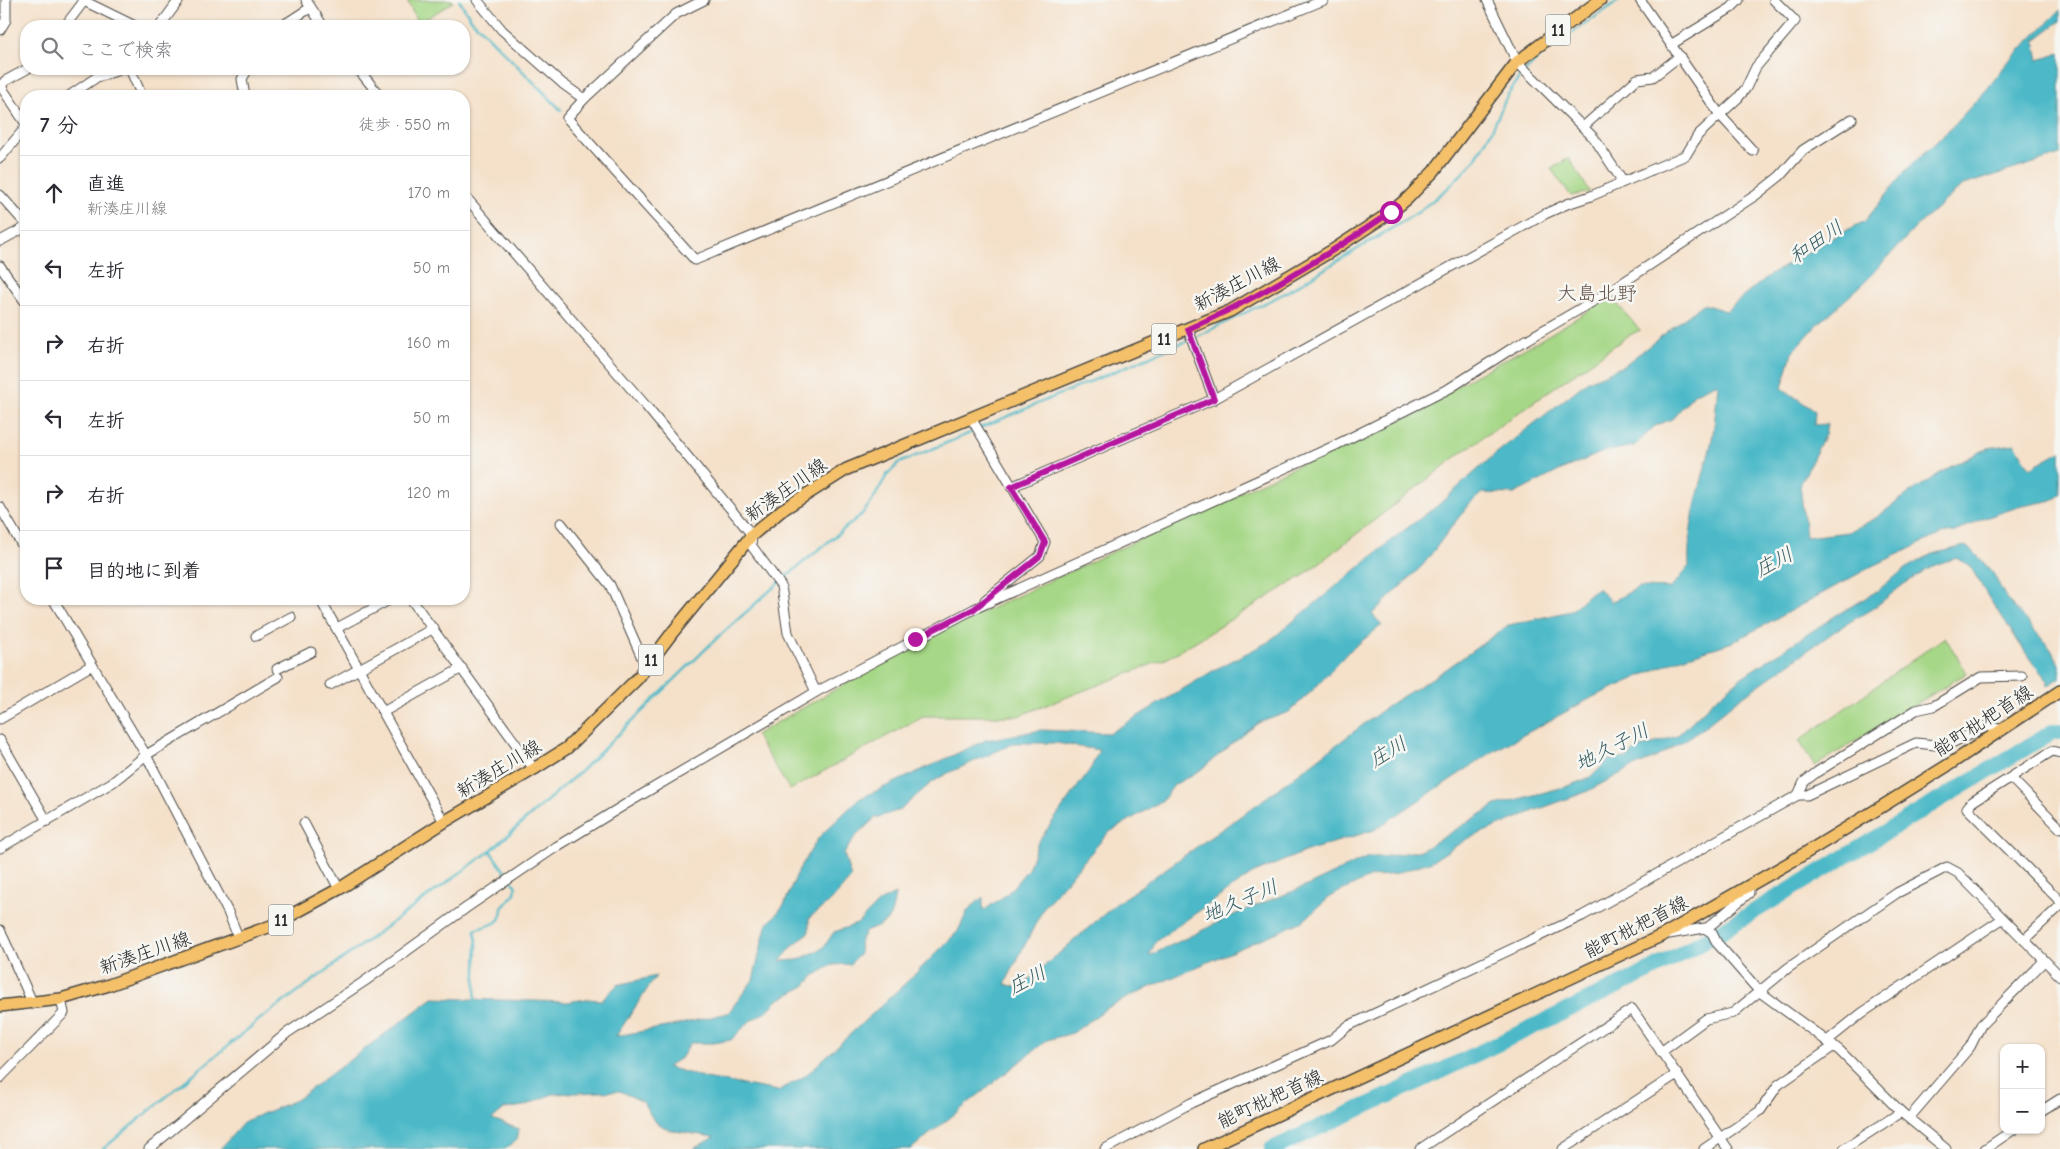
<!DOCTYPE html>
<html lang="ja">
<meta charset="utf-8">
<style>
:root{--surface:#fff;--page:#f2f2f3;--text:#2b2b33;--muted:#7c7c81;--line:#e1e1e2}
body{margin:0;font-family:"Comic Neue","Klee One",sans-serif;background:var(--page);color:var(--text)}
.controls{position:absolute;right:15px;bottom:15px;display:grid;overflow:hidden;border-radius:10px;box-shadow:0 1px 4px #0004}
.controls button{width:45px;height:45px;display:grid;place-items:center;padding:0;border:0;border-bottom:1px solid var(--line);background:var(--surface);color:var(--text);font:25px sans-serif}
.stop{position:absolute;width:15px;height:15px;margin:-11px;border:4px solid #b5179e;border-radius:50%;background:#fff}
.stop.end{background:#b5179e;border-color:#fff;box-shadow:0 1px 5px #0008}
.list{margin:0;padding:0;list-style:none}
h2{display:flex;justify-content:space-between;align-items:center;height:65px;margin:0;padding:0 20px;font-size:21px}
h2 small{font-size:16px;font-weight:400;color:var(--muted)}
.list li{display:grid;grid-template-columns:32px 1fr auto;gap:15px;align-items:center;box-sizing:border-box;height:75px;padding:0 20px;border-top:1px solid var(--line)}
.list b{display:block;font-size:19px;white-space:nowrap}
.list p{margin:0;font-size:16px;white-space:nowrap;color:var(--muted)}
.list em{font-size:16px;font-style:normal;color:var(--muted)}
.icon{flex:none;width:28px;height:28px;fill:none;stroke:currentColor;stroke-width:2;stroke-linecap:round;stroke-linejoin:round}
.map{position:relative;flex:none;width:2060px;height:1149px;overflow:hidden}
.search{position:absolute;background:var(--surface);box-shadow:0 1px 4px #0004;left:20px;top:20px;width:450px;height:55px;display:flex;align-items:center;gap:12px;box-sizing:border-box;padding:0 18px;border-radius:20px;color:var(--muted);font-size:19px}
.panel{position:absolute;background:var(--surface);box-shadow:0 1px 4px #0004;left:20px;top:90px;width:450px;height:515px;border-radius:20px}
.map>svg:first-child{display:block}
.green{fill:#a5d786;stroke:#688158}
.water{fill:#4db9c8;stroke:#3c727a;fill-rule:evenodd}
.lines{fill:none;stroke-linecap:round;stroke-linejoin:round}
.stream{stroke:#4db9c8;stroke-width:2.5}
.river{stroke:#4db9c8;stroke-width:16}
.minor-casing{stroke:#494643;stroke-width:11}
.major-casing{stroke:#494643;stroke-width:14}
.minor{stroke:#fff;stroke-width:9}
.major{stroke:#f4c16a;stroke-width:11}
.route{stroke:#b5179e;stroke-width:6}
.labels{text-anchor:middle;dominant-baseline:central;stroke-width:5;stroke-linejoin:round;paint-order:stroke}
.shield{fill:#f6f6f2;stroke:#686867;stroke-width:1}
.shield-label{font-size:18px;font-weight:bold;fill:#2b2b2b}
.street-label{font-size:19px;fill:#2b2b2b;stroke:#f6f6f2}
.water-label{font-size:20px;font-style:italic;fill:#375d62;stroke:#f6f6f2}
.neighbourhood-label{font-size:20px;fill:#68574f;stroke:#f6f6f2}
</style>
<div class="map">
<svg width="2060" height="1149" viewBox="0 0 2060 1149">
<rect width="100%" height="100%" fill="#f6f6f2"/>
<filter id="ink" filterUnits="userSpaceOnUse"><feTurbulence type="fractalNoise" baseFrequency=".02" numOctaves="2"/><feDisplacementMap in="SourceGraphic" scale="10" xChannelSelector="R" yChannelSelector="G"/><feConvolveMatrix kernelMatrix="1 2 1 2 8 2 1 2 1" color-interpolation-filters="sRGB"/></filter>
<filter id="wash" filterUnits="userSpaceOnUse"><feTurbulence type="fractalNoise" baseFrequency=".0096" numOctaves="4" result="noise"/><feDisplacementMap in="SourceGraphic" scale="20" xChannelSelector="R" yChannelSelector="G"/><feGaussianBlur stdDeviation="1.12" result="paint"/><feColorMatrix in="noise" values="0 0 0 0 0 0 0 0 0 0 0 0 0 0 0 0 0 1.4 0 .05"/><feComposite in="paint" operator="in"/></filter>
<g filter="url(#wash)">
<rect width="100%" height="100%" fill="#f5e1ca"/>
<g class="green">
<path d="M407,0H452L453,2L418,24Z"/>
<path d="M1569,158L1590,192L1571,196L1551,169Z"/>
<path d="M1611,297L1640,330L1628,336L1465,450L1301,577L1168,658L1018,716H923L790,790L755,735L921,641L1389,423L1540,340Z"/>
<path d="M1945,637L1967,673L1815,766L1799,741Z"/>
</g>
<path class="water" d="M2060,10V21L2035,40L2039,60L2060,53V155L1963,185L1917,226L1865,282L1816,326L1792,353L1782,388L1815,411L1814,425L1827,424L1825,434L1800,485L1806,537L1848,532L1876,518L1902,498L1948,468L1988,448L2015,444L2030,468L2060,451V495L2053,500L2018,507L1982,519L1955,532L1941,534L1869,568L1733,642L1679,659L1593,697L1494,751L1374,830L1304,852L1252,874L1156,941L1149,956L1242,911L1309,885L1368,857H1383L1422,850L1496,805L1568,786L1591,777L1608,760L1627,758L1637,749L1677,736L1713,701L1742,677L1835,616L1877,591L1906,568L1932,554L1965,546L1974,552L1993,573L2006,598L2050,648L2060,664V678L2047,686L2048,681L2032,662L1990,600L1970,566L1957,558L1937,564L1904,584L1875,607L1838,629L1735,702L1698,732L1655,758L1631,768L1586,792L1534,811L1467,839L1432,861L1394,874L1371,877L1331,896L1303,921L1139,992L1107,1008L1073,1033L1047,1040L911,1149H693L714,1137L669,1130L654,1121L643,1102L620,1091L553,1094L524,1106L504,1109L492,1119L519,1129L517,1140L505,1149H220L245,1121L296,1100L433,998L567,1002L586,999L602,1000L617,985L656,976L616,1036L672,1026L728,1013L753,980L766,926L784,905L799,869L819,837L859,799L986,740L1041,730L1110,733L1216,669L1268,642L1403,531L1437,506L1494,455L1588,381L1623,366L1703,304L1726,311L1767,277L1824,242L1865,221L1906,170L1949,130L1988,88L2007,63ZM1718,383C1716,405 1715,427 1710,449C1700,488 1687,525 1689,566L1671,588L1639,587L1611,602L1598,588L1590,593L1571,611L1509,625L1442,672L1392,703L1259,803L1117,903L1019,988L1005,984L1044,907L1108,833L1163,800L1174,785L1199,771L1258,723L1289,712L1314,689L1348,652L1382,625L1372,614L1423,565L1468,505L1482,493L1514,494L1563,469L1603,452L1634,446L1655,426L1672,419L1695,393ZM1015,743H1056L1099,750L1091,768L1038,842L1028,869L1007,894L983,911V897L968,910L958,931L912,977L805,1076L778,1091L706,1078L667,1067L682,1057L690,1043H714L731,1040L750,1021L766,1012L778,1000L805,986L815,975L832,965L850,964L860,954L859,943L865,932C890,922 891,921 895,894L879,902L857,924L834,932L823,948L798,960L780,961L794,945L809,932V918L831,901L851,878L844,854L854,838L875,818L900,810L931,783L946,774Z"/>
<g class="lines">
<g class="stream">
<path d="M459,0L471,19L561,110"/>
<path d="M1194,338L1285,293L1417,213L1448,188L1474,161L1492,130L1507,96L1519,78L1543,53L1620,0"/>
<path d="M980,428L1189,340"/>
<path d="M490,851L508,876"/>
<path d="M475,1000L477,942L475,930C489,924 502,926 502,908L515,893L516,887L511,880"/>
<path d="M103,1149L259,1020L490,851L583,769L716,639L783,579L861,515L871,503L887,475L899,463L975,431"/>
</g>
<path class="river" d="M1272,1149L1418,1082L1651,970L1720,932L2052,732H2060"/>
</g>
</g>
<g filter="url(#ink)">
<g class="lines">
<defs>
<g id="minor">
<path d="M82,0L135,26"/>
<path d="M306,0L323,26"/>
<path d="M477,0L502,30L563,84L584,99"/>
<path d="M704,0L676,14L584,99L567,118L695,260L1324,0"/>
<path d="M1487,0L1517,62L1594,138L1623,182"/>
<path d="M1640,0L1720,115L1753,151"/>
<path d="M65,26L84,1"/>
<path d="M160,26L179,0"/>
<path d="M282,26L310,8"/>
<path d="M0,30L6,20V0"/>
<path d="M1672,44L1731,8L1739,0"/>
<path d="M130,69L142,96"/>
<path d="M358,69L380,96"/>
<path d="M0,85L26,124"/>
<path d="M1,86L5,81L27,69"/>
<path d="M69,96L97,77L123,69"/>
<path d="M245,96L242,79L248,69"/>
<path d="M1583,127L1637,79L1653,77L1680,56"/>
<path d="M0,158L26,127"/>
<path d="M0,195L26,224"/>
<path d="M464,195L646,406L752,535L751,545L781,586L788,633L816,692"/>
<path d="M0,241L26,227"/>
<path d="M0,266L26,303"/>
<path d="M1188,329L1214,399"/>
<path d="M971,418L1045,542L1040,556L985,600"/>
<path d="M1011,487L1214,399L1545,214L1567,204L1591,196L1686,155L1698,135L1738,98L1746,88L1756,67L1795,21L1774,0"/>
<path d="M0,507L26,552"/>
<path d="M561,523L610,585L646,667"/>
<path d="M53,599L146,755L228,912L239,939"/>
<path d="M320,599L444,822"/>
<path d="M411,599L534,769"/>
<path d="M337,628L391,599"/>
<path d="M256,636L291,617"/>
<path d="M277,669L311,652"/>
<path d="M330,685L434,628"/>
<path d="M383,712L462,668"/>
<path d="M0,719L92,665"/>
<path d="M0,740L47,821"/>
<path d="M2060,753L2052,751L1972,802L1967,808L2060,901"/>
<path d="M2011,778L2060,828"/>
<path d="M1798,795H1807L1916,743L1945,746L1988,726L2003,730"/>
<path d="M304,823L339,889"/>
<path d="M0,848L113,782L146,755L278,677"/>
<path d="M1706,929L1749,893V886"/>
<path d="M0,930L33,1004"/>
<path d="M1669,934L1705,928L1712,933L1717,943L1760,992L1839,1050L1901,1112L1946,1149"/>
<path d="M2024,940L2060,906"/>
<path d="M1827,1041L1862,1013L2002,919"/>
<path d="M1661,1052L1706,1019L1733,1013L1788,968L1897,893L1947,867L1958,873L2060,976"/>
<path d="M0,1078L64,1013L61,999"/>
<path d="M2041,1111L2060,1099"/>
<path d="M1909,1118L1970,1047L1981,1025L2044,961"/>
<path d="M149,1149L287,1033L365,981L466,908L556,847L626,804L816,692L974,609L1334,446L1450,388L1511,349L1604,295L1756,195L1780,176L1803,150L1852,119"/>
<path d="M1105,1149L1191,1103L1331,1040L1348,1026L1582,916L1798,795L1804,782L1817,772L1916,710L1934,706L1981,677L2022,676"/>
<path d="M1420,1149L1632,1009L1728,1149"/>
<path d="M1563,1149L1677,1074"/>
<path d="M1704,1149L1760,1111L1778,1085L1834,1046"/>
<path d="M1844,1149L1901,1112"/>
<path d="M1985,1149L2013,1130"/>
</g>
<g id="major">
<path d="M0,1006L61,999L109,985L271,926L339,889L444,822L534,769L567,748L638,678L672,633L752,535L782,510L847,469L1230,311L1333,250L1391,212L1408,198L1434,171L1517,62L1600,0"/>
<path d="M1204,1149L1663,935L1794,860L1881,807L1950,764L2060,691"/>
</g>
</defs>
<use href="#minor" class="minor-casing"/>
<use href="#major" class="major-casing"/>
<use href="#minor" class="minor"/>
<use href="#major" class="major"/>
</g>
</g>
<g class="lines" filter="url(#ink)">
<path class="route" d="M915,639L974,609L1040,556L1045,542L1011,487L1214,399L1188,329C1259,298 1326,256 1391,212"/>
</g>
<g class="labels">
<g class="shield">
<rect x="1545.5" y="14.5" width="25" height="31" rx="4"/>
<rect x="1151.5" y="323.5" width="25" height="31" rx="4"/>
<rect x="638.5" y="644.5" width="25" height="31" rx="4"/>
<rect x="268.5" y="904.5" width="25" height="31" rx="4"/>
</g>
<g class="shield-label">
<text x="1558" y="30">11</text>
<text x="1164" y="339">11</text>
<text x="651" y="660">11</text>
<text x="281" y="920">11</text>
</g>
<g class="street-label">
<text transform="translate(1237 284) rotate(-28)">新湊庄川線</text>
<text transform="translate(786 490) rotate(-35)">新湊庄川線</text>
<text transform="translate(1983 721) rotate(-33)">能町枇杷首線</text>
<text transform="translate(499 769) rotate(-31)">新湊庄川線</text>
<text transform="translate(1636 927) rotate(-27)">能町枇杷首線</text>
<text transform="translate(145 953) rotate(-19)">新湊庄川線</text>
<text transform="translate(1270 1099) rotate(-25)">能町枇杷首線</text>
</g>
<g class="water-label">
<text transform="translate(1816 242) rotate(-34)">和田川</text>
<text transform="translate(1774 562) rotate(-28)">庄川</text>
<text transform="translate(1612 747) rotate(-27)">地久子川</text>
<text transform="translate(1388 752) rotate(-31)">庄川</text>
<text transform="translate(1240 901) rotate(-23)">地久子川</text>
<text transform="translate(1027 980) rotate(-27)">庄川</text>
</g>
<g class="neighbourhood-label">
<text x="1597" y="293">大島北野</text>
</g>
</g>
</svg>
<div class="controls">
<button>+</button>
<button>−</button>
</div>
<div class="stop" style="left:1391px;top:212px"></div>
<div class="stop end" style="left:915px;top:639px"></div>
<div class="search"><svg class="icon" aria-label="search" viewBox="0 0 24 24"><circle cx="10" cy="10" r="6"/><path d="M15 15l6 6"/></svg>ここで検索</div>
<section class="panel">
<h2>7 分<small>徒歩 · 550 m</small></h2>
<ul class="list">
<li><svg class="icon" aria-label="ahead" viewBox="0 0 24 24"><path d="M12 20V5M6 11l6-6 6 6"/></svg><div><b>直進</b><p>新湊庄川線</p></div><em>170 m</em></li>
<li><svg class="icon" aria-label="left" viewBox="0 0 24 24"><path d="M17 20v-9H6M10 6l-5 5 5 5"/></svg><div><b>左折</b></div><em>50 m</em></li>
<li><svg class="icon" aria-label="right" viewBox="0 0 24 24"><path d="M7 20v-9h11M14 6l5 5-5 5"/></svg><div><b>右折</b></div><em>160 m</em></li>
<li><svg class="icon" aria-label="left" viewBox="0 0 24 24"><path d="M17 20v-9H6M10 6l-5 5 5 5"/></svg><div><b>左折</b></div><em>50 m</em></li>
<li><svg class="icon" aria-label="right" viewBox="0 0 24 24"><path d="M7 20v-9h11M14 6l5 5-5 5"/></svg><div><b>右折</b></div><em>120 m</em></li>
<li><svg class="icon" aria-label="arrive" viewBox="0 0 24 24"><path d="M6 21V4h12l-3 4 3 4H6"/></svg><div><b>目的地に到着</b></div></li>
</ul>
</section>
</div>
